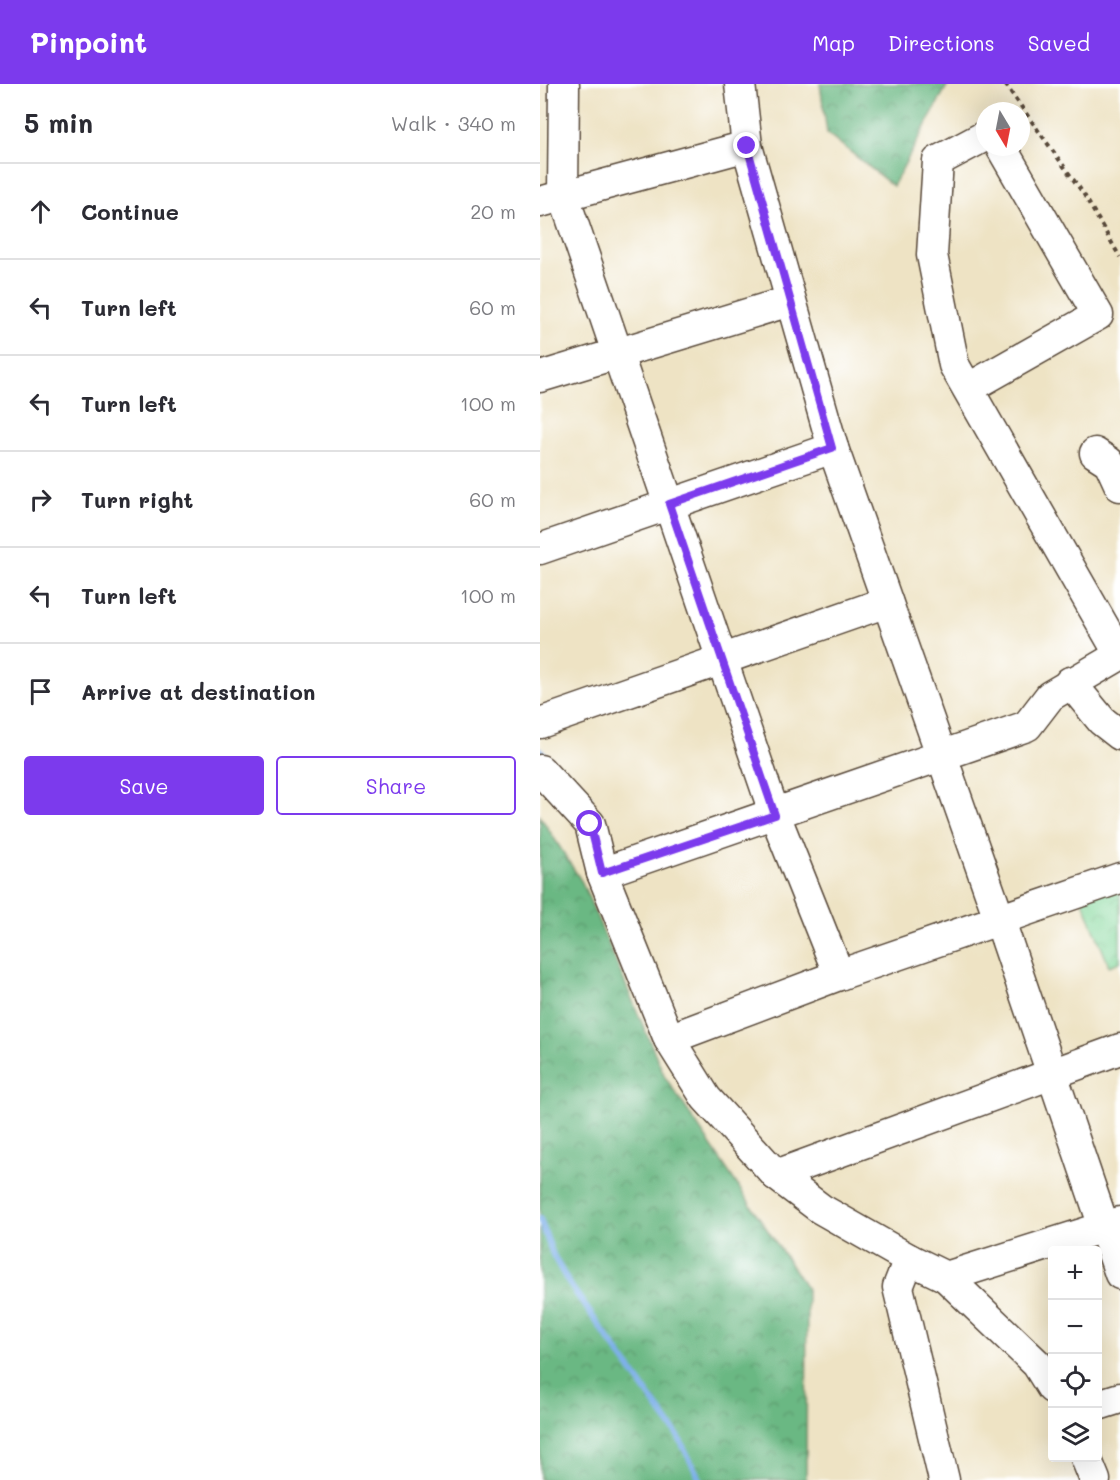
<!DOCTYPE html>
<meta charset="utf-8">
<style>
:root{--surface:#fff;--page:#f2f2f3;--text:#2b2b33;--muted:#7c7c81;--line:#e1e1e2;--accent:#7c3aed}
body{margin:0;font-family:Mali,sans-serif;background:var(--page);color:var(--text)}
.controls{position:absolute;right:18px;bottom:18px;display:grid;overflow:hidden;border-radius:6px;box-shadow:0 6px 24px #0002}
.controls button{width:54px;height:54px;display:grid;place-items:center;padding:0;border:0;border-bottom:2px solid var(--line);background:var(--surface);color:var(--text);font:30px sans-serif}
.compass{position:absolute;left:436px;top:18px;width:54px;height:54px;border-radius:50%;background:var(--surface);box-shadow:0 6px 24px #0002;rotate:170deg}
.stop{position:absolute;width:18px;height:18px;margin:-14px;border:4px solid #7c3aed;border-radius:50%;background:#fff}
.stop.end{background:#7c3aed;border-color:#fff;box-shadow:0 2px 6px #0008}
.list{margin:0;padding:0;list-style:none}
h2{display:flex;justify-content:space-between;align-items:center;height:78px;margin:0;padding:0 24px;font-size:26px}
h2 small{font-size:20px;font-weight:400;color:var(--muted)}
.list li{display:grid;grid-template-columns:39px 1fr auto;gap:18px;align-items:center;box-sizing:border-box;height:96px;padding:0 24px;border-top:2px solid var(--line)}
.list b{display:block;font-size:22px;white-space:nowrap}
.list em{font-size:20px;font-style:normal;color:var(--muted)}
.actions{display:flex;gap:12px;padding:18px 24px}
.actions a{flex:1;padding:14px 0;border:2px solid var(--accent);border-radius:6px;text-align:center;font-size:21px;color:var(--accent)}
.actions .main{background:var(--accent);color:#fff}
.icon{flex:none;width:33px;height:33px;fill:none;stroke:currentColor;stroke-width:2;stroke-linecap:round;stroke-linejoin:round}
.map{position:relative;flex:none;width:580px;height:1396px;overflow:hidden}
header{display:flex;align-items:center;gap:36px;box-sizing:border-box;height:84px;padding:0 30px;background:var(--accent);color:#fff}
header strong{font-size:28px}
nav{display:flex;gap:33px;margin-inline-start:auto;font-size:21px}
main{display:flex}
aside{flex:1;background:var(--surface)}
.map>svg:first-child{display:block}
.forest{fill:url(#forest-crowns);stroke:#537150;stroke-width:1.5}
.park{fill:url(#park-crowns);stroke:#60815c;stroke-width:1.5}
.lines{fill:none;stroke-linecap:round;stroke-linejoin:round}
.stream{stroke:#7eb0ea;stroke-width:6}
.minor-casing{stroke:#564637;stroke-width:33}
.path{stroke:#564637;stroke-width:4;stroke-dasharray:4.5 4.5;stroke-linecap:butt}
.minor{stroke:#fff;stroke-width:30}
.route{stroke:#7c3aed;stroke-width:8}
</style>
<header>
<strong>Pinpoint</strong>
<nav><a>Map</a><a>Directions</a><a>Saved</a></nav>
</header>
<main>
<aside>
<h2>5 min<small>Walk · 340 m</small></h2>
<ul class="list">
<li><svg class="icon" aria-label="ahead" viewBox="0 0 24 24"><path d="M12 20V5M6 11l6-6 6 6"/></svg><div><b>Continue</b></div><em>20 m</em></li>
<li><svg class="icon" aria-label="left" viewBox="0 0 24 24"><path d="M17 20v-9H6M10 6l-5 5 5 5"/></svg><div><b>Turn left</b></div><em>60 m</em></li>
<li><svg class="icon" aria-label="left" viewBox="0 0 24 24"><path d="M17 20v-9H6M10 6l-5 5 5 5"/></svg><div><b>Turn left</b></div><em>100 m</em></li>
<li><svg class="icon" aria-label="right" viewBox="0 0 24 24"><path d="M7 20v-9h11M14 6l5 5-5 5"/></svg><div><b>Turn right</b></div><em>60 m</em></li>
<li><svg class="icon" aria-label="left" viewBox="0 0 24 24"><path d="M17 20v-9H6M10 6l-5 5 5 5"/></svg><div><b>Turn left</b></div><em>100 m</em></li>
<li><svg class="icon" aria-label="arrive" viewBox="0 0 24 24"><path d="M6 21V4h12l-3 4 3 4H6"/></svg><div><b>Arrive at destination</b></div></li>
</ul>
<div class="actions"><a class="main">Save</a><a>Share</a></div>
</aside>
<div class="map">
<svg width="580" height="1396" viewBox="0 0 580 1396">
<defs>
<pattern id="forest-crowns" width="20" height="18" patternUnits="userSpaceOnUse" patternTransform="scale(1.5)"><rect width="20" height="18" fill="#6bb883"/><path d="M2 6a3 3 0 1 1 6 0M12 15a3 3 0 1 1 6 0" fill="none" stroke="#59966b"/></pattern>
<pattern id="park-crowns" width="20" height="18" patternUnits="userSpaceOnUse" patternTransform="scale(1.5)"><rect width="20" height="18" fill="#84d89b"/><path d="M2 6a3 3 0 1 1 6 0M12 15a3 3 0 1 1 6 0" fill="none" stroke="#73ba85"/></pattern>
</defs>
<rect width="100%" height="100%" fill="#fff"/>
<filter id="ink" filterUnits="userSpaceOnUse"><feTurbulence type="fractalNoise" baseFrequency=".0167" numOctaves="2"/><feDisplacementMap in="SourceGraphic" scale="12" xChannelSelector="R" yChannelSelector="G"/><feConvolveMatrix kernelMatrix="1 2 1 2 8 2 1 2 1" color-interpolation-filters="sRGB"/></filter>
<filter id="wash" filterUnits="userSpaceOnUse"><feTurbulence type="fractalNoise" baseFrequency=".008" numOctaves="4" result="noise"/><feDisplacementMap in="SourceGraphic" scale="24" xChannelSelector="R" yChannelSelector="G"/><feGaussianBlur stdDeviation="1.35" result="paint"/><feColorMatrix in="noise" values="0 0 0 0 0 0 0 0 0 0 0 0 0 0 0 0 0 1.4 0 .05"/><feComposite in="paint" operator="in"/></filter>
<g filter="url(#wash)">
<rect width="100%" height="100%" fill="#eee3c4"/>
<g class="forest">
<path d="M280,0H408L353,102L287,49Z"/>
<path d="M0,732L42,798L125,993L267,1205L266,1396H0Z"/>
</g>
<path class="park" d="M580,801V878L569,882L542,815Z"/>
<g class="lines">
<g class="stream">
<path d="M0,666L9,676"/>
<path d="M21,687L49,713"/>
<path d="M0,1135L13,1171L28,1198L138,1352L160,1396"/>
</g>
</g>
</g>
<g filter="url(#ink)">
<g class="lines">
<defs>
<g id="minor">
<path d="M24,0L23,110L235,731L299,891"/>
<path d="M200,0L207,62L293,364L460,837L580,1190"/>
<path d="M445,52L398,77L392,171L414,281L580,571"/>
<path d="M0,118L207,62"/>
<path d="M0,293L250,217"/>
<path d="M429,304L558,231L461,63"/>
<path d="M555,369L569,378L580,402"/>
<path d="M0,465L293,364"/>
<path d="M530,598L562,637L580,651"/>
<path d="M0,639L347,518"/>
<path d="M0,686L50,740L62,789L129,955L166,1014L236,1091L281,1125L369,1175L406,1193L497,1280L512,1304"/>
<path d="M62,789L487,642L510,612L580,571"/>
<path d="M129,955L299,891L580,794"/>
<path d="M236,1091L580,965"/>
<path d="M369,1175L358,1203L404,1396"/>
<path d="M406,1193L580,1138"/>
<path d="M558,1321L580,1314"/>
<path d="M546,1374L555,1396"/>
</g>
</defs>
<use href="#minor" class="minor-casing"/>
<path class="path" d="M465,0L543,109L580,173"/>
<use href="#minor" class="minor"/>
</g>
</g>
<g class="lines" filter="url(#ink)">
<path class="route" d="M50,740L62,789L235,731L129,420L292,364L207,62"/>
</g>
</svg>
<div class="controls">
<button>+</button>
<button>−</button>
<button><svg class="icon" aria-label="locate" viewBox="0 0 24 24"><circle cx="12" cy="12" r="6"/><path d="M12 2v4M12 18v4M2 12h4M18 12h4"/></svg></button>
<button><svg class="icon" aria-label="layers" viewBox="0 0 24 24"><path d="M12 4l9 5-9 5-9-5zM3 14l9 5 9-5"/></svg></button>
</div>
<svg class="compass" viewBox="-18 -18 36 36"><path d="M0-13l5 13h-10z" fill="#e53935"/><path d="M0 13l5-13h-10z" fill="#7c7c81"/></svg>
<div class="stop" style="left:50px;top:740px"></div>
<div class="stop end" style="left:207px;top:62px"></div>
</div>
</main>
